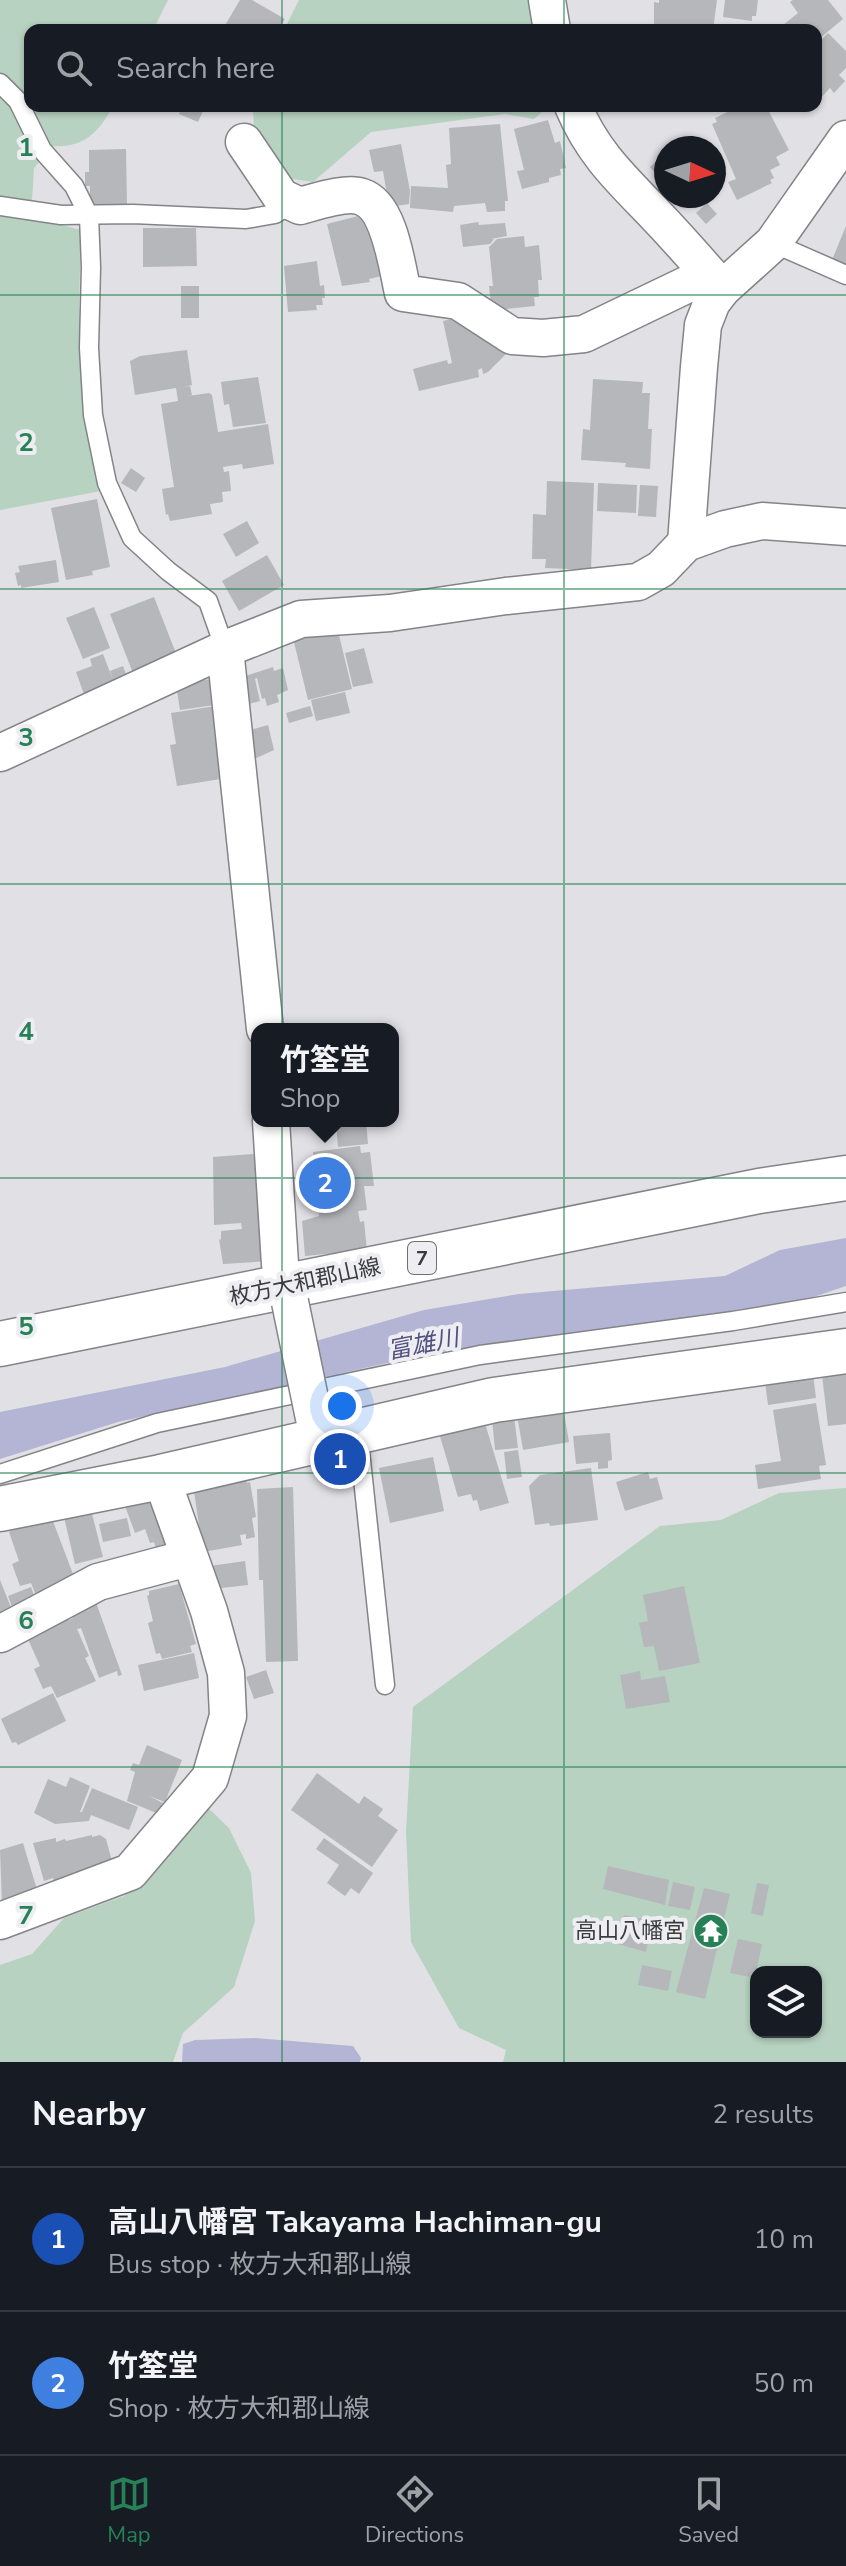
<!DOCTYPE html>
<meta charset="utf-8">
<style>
:root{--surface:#171b24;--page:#242831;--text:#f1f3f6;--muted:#9ea1a6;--line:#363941;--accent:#278156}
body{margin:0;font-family:"Nunito Sans","Noto Sans JP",sans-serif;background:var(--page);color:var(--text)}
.controls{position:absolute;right:24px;bottom:24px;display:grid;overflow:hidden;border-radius:16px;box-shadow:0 2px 6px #0004}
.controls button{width:72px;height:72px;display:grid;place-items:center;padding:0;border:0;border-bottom:2px solid var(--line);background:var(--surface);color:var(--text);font:40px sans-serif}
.compass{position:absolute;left:654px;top:136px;width:72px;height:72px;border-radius:50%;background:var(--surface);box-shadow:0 2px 6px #0004;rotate:94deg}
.you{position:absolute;left:342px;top:1406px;width:28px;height:28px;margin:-20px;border:6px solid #fff;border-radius:50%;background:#1a73e8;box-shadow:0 0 0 12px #1a73e833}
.badge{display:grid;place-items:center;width:52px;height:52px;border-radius:50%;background:var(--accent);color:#fff;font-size:26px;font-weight:700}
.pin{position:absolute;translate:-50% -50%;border:4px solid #fff;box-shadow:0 2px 8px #0006}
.popup{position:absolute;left:251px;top:1023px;width:148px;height:104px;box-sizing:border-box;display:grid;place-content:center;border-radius:16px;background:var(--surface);filter:drop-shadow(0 2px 6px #0005);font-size:26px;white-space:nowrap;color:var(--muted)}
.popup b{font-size:30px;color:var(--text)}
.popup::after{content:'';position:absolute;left:50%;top:100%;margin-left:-16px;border:16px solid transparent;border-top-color:var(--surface)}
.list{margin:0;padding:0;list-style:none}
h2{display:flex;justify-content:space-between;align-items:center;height:104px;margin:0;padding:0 32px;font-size:34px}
h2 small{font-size:26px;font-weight:400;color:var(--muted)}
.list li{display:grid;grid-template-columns:52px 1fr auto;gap:24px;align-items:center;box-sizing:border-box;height:144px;padding:0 32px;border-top:2px solid var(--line)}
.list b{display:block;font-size:30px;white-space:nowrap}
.list p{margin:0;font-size:26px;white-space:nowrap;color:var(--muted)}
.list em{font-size:26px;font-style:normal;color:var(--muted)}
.icon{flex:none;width:44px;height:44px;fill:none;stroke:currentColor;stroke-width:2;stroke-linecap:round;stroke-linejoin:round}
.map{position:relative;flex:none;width:846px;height:2062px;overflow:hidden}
.search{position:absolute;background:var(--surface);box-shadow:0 2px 6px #0004;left:24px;right:24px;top:24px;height:88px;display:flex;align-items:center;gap:20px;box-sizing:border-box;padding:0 28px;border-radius:16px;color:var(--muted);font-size:30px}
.sheet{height:392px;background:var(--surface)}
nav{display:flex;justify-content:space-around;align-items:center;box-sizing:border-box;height:112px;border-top:2px solid var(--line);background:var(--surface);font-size:22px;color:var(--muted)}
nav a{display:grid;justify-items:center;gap:4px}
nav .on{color:var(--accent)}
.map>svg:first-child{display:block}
.green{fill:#b7d2c1;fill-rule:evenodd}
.water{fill:#b4b5d4}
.building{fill:#b6b7bb}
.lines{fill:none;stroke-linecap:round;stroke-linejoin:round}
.service-casing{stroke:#848488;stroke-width:21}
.minor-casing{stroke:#848488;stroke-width:39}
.primary-casing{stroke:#848488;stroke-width:47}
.service{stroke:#fff;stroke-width:18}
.minor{stroke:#fff;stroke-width:36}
.primary{stroke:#fff;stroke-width:44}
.minor-bridge-casing{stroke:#848488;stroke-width:39;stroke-linecap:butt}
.minor-bridge{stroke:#fff;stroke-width:36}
.grid{fill:none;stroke:#278156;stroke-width:2;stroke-opacity:0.55}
.labels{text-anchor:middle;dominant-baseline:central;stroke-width:8;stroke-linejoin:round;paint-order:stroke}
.shield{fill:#ededf2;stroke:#707073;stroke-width:2}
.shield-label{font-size:20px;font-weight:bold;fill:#3a3b3c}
.street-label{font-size:22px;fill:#3a3b3c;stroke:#ededf2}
.poi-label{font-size:22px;fill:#3a3b3c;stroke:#ededf2;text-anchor:end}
.water-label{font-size:24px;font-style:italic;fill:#525180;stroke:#ededf2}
.grid-label{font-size:26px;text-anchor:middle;font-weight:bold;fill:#278156;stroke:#ededf2;stroke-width:8;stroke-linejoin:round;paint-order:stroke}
</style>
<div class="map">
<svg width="846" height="2062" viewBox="0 0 846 2062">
<rect width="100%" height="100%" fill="#e0e0e5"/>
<g class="green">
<path d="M0,0H168L153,30H30V106H113C99,132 84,148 53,146L34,168L31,217L81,230L79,305L85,416L101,491L0,510Z"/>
<path d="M299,0H532L537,30H284Z"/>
<path d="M253,106H549L534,119L505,114L371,132L313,182L280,177L254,133Z"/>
<path d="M846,1488V2062H503L506,2050L459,2028L411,1942L406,1832L413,1707L660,1526L721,1520L779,1493ZM756,1972H816V2032H756Z"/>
<path d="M203,1803L229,1828L251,1873L255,1921L234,1987L183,2033L173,2062H0V1965L32,1954L64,1918L124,1896Z"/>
</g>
<g class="water">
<path d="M846,1238V1286L790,1305L433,1353L118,1422L0,1459V1412L225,1367L424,1310L519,1294L725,1276L780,1250Z"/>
<path d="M255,2038L353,2046L361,2058L360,2062H182L183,2044L195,2040Z"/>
</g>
<g class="building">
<path d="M240,0H252L285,19L278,30H218L221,25L224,27Z"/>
<path d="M659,0H717L713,30H654V2L659,3Z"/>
<path d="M725,0H758L756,16H752V21L723,17Z"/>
<path d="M793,0H828L843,19L819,39L816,30L811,29L777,30L798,13L790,2Z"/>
<path d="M828,33L846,51V68L839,75L845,81L834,93L830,88L816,103V45Z"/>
<path d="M182,106L203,111L198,122L179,114Z"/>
<path d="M740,106H766L789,150L776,157L780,165L770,170L774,178L770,180L772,183L737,200L728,182L736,179L712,124L717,122L715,118Z"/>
<path d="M548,120L555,143L560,141L566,168L560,169L561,175L549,178V182L522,189L517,171L524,170L514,129Z"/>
<path d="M500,124L508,201H505V211L487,212L485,203L454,206L453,212L410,208L411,186L448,188L446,165L451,164L449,128Z"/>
<path d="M401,144L410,191L409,204L389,207L383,171L374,172L369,150Z"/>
<path d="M126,149L127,205H90V186H85V172H89V150Z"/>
<path d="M661,157L666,163L664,183L650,167Z"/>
<path d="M707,203L717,214L706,224L696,213Z"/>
<path d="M370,213L386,275L369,279L370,282L342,286L327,224Z"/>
<path d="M478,222L479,225L505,223L507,236L491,239H494L490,244L463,247L460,225Z"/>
<path d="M846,226V265L832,260Z"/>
<path d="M143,228H196L197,266L143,267Z"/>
<path d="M524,236L525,247L539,245L542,280H538L539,297H534L535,306L497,310V305H491L489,286H493L489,247L497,239Z"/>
<path d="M317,261L320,286L324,285L325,298H322L323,305H316L317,310L288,312L284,266Z"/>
<rect x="181" y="286" width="18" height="32"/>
<path d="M469,315L484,326L489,343L497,334L516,344L488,372L483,374L482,368L478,370L479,377L419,391L413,369L447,360L448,364L452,363L443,321Z"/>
<path d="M187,350L192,385L180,388L190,386L192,395L188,396L209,393L212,395L218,432L268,424L274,464L243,469L242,464L223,467L224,472L229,471L231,491L222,492L223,502L210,504L212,514L170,521L168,514L166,515L162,489L174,487L161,404L178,401L176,388L135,395L130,361L140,356Z"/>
<path d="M258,377L266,423L233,427L229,404L224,405L221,382Z"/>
<path d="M593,379L643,382L642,393H650L648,429H652L650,469L625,467L626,463L581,460L583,429L590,430Z"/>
<path d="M131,468L145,478L136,492L121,483Z"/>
<path d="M547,481L594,483L591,570L545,568L546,559H532L533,514L546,515Z"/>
<path d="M598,483L637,485L636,513L597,511Z"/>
<path d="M640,485L658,486L656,517L638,516Z"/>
<path d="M97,499L110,567L92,571L93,575L66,580L51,508Z"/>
<path d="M247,521L259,543L236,557L223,534Z"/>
<path d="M267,555L284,585L239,611L222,581Z"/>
<path d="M56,560L59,582L21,588V585L18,586L15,573L20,572L18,566Z"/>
<path d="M154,597L177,656L133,673L110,614Z"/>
<path d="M94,607L110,648L83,659L66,618Z"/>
<path d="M337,627L352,689L308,700L293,638Z"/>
<path d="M364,648L373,683L353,687L345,653Z"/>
<path d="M103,654L113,680L110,671L123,666L129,682L86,700L76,672L92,666L90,659Z"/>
<path d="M273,667L274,671L283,668L288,690L277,695L279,702L267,706L265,698L262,699L257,678L255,679L260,701L249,704L242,677Z"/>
<path d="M217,678L221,704L180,710L176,685Z"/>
<path d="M345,692L350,713L316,721L311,700Z"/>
<path d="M222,705L233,777L177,786L170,745L176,744L171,713Z"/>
<path d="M310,706L313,716L289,723L286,713Z"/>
<path d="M268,725L274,750L247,762L243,732Z"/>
<path d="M310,1121H366L368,1144L338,1147L336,1124L311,1126Z"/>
<path d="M360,1146L361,1153L370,1152L374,1186H364L367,1210L358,1211L360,1222L364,1221L367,1250L305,1256L302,1221L319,1216L313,1152Z"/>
<path d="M264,1153L271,1261L223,1264L219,1239L221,1240V1231L242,1229L241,1223L214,1225L213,1157Z"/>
<path d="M846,1372V1424L828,1426L822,1375Z"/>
<path d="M813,1374L816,1398L768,1405L765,1382Z"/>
<path d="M816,1403L826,1465L819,1466L821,1479L758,1489L755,1465L781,1461L773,1410Z"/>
<path d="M563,1407L569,1442L523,1450L517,1415Z"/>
<path d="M514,1416L518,1448L495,1450L492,1419Z"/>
<path d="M484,1420L509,1503L480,1511L477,1500L473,1501L471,1494L458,1497L439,1433Z"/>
<path d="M610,1433L612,1460L608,1461V1468L598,1469V1462L576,1464L573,1436Z"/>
<path d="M518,1450L522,1477L507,1479L504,1452Z"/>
<path d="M433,1457L444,1511L390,1523L379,1468Z"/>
<path d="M591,1468L598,1520L550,1526L549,1523L535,1525L529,1486L540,1475Z"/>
<path d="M648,1472L650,1479L657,1477L663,1499L625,1511L616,1482Z"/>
<path d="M246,1476L247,1483L250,1482L256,1517L252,1518L255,1537L246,1539V1534L240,1535L242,1545L203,1552L193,1485Z"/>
<path d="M293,1487L298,1661L266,1662L263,1580H259L257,1489Z"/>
<path d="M155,1495L174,1549L158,1555L154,1542L150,1543L145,1529L135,1533L125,1506Z"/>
<path d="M90,1506L103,1557L75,1564L63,1513Z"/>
<path d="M51,1516L76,1582L39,1603L31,1583L20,1586L12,1564L19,1561L9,1532L12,1530L10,1526Z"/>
<path d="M127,1518L131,1536L103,1542L99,1524Z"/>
<path d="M245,1561L248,1585L213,1589L210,1566Z"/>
<path d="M0,1580L14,1615L0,1620Z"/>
<path d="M179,1584L196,1644L190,1646L192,1652L162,1659L160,1653L156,1654L148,1623L153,1621L147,1596L149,1595V1591Z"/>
<path d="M684,1586L700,1663L659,1671L654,1646L644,1647L639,1623L648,1621L643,1595Z"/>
<path d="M31,1587L38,1606L15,1615L8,1596Z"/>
<path d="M94,1597L122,1675L118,1676L117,1671L99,1678L81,1628L77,1629L89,1656L85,1658L96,1681L57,1698L51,1686L43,1689L34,1669L40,1666L27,1637L68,1618L69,1620L73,1618L69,1606Z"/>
<path d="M194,1653L199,1678L144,1691L138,1665Z"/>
<path d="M266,1670L274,1693L254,1699L246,1677Z"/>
<path d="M640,1671L641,1680L665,1676L670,1702L626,1709L620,1675Z"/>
<path d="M53,1693L66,1721L18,1745L16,1742L12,1743L1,1719Z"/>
<path d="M147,1745L182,1760L165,1802L149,1796L163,1803L159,1814L127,1801L135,1772L130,1770L133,1763L139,1765Z"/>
<path d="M317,1773L359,1804L364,1796L383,1809L378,1816L398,1830L372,1867L291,1810Z"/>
<path d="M70,1777L90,1786L80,1812H82L92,1788L138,1807L129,1830L91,1815L89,1821L55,1824L34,1813L48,1779L66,1787Z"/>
<path d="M92,1835V1837L100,1835L106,1839L112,1861L54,1882L53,1878L44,1881L33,1843L56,1838V1842L65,1839L66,1841Z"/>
<path d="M324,1838L373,1873L359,1894L351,1888L345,1896L327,1883L339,1865L316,1849Z"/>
<path d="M23,1843L38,1893L2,1904L0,1850Z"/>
<path d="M608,1866L669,1880L665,1905L603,1889Z"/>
<path d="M673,1882L695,1887L690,1910L668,1906Z"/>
<path d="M757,1883L769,1885L763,1916L751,1913Z"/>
<path d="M704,1888L730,1894L705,1999L676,1992Z"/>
<path d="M624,1915L652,1921L646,1952L618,1944Z"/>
<path d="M738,1939L762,1944L755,1978L730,1973Z"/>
<path d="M642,1965L672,1971L668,1991L638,1985Z"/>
</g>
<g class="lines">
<defs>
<g id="service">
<path d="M0,83L18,101L42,150L74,186L89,216L91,267L89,348L93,415L107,483L132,538L168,571L208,601L225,649"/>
<path d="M0,206L61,215L133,214L246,219L275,214L293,202"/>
<path d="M773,243L846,275"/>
<path d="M358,1432L385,1685"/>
<path d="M0,1474L157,1423L480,1355L733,1321L846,1302"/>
</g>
<g id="minor">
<path d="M547,0L552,30"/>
<path d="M573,106C592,151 618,176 651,210C676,236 699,262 722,289"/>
<path d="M244,142L281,197L300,206C315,202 347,191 362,197C390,206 397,267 403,293L458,301L512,336L543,338L584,334L709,274"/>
<path d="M686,543L699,367L703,325L712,302L722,289L773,243L846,139"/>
<path d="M225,649L265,1029"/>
<path d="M0,753L225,649L301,619L390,613L506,596L638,582L661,569L686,543L725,529L762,521L846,527"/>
<path d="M271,1121L280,1264L290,1302"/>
<path d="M0,1634L98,1582L188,1558"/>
<path d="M0,1921L130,1872L210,1778L228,1716L226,1673L209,1611L161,1477"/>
</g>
<g id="primary">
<path d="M0,1344L759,1191L846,1178"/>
<path d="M0,1509L161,1477L494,1400L846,1351"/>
</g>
</defs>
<use href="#service" class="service-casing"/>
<use href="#minor" class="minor-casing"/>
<use href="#primary" class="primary-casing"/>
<use href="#service" class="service"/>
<use href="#minor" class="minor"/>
<use href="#primary" class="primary"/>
<defs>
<path id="minor-bridge" d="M290,1302L314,1418"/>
</defs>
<use href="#minor-bridge" class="minor-bridge-casing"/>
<use href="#minor-bridge" class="minor-bridge"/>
</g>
<path class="grid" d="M282,0V30M564,0V30M282,106V2062M564,106V2062M0,295H846M0,589H846M0,884H846M0,1178H846M0,1473H846M0,1767H846"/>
<defs>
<symbol id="temple-disc" viewBox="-11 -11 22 22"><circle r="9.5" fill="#278156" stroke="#ededf2"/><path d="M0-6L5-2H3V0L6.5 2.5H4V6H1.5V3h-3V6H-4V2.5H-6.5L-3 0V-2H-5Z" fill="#fff"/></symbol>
</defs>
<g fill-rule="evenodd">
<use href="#temple-disc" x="691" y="1911" width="40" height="40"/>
</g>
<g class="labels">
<rect class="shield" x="408" y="1242" width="28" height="32" rx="6"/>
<g class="shield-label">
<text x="422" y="1258">7</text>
</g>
<g class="street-label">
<text transform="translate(305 1282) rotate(-12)">枚方大和郡山線</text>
</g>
<g class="poi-label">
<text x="685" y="1931">高山八幡宮</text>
</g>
<g class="water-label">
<text transform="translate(423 1344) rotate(-11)">富雄川</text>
</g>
</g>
<g class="grid-label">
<text x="26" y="156">1</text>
<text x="26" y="451">2</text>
<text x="26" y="746">3</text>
<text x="26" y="1040">4</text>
<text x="26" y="1335">5</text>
<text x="26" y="1629">6</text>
<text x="26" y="1924">7</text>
</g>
</svg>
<div class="controls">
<button><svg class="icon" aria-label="layers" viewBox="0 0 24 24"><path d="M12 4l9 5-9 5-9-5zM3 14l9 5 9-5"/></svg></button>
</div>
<svg class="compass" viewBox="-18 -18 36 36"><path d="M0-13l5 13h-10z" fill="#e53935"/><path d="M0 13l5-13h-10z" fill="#9ea1a6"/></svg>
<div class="you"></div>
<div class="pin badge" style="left:340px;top:1459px;background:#1a4fb4">1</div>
<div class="pin badge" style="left:325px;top:1183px;background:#3f7fe0">2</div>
<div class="popup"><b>竹筌堂</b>Shop</div>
<div class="search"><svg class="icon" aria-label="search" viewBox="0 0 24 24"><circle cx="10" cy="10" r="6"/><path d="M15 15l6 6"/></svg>Search here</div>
</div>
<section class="sheet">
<h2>Nearby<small>2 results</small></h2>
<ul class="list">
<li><span class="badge" style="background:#1a4fb4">1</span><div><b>高山八幡宮 Takayama Hachiman-gu</b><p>Bus stop · 枚方大和郡山線</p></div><em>10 m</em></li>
<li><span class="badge" style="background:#3f7fe0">2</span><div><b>竹筌堂</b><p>Shop · 枚方大和郡山線</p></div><em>50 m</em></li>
</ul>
</section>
<nav>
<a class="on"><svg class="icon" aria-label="map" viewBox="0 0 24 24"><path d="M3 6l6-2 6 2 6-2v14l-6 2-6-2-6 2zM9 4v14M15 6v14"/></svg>Map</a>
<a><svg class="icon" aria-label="directions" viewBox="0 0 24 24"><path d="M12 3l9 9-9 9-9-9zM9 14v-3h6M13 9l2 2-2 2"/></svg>Directions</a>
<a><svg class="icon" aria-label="saved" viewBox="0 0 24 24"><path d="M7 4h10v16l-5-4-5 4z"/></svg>Saved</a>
</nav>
